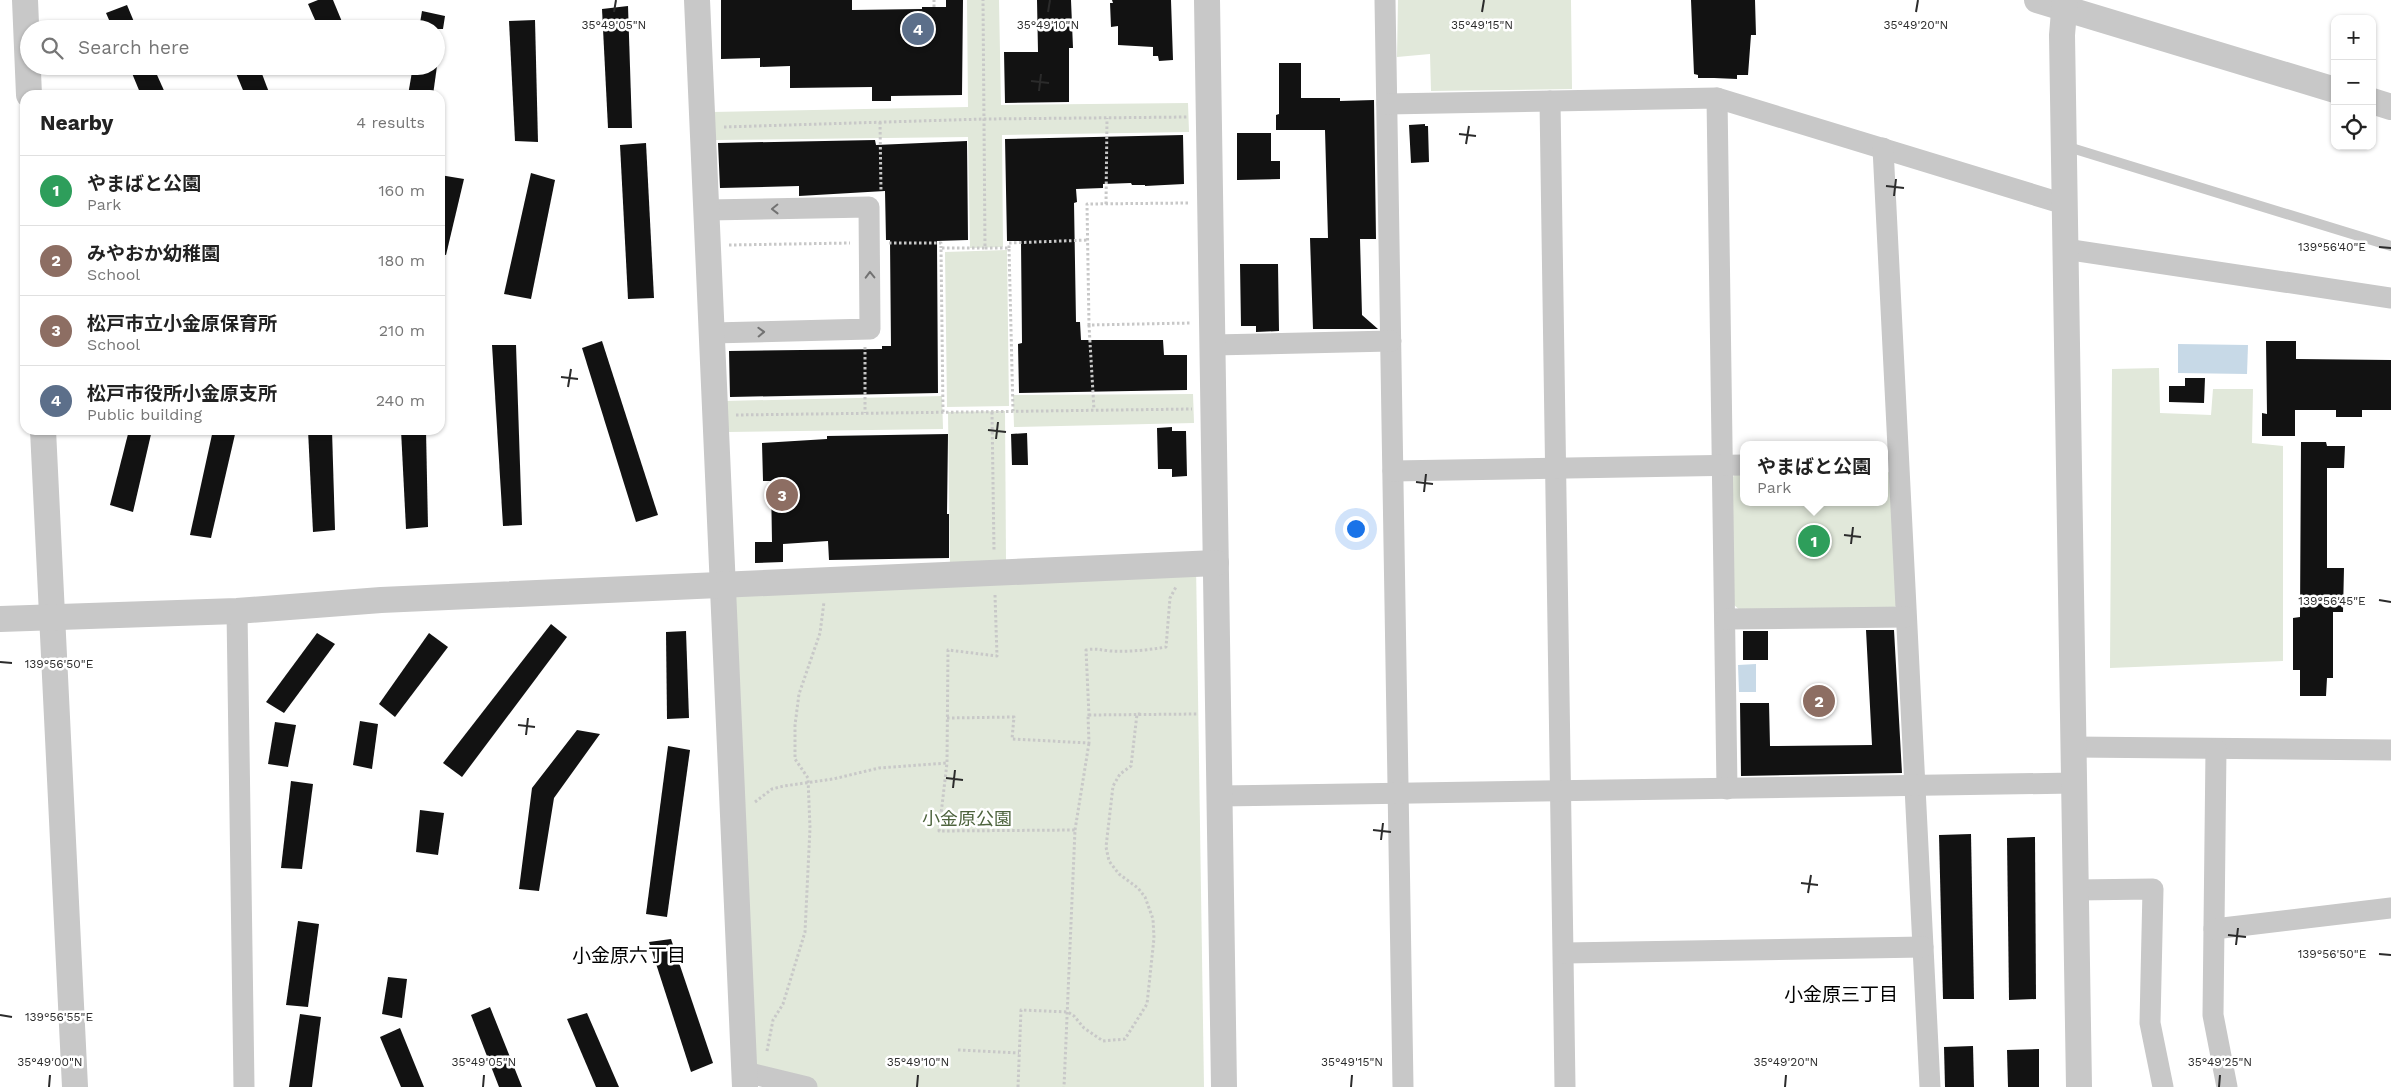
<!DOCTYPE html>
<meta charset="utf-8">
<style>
:root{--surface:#fff;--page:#f2f2f2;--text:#222;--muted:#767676;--line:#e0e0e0;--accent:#111827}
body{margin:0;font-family:"Work Sans","Noto Sans JP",sans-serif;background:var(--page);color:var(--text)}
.controls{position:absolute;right:15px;top:15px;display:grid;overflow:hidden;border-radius:10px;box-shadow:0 1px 4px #0004}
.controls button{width:45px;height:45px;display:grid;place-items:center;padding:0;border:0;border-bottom:1px solid var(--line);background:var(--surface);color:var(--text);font:25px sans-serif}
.you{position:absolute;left:1355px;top:528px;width:18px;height:18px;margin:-12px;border:4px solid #fff;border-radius:50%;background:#1a73e8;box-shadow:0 0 0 8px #1a73e833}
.badge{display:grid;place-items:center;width:32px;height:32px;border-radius:50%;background:var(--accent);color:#fff;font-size:16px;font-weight:700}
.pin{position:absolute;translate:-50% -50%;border:2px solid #fff;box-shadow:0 1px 5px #0006}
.popup{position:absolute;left:1740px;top:441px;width:148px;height:65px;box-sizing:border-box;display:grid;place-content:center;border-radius:10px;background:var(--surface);filter:drop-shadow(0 1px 4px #0005);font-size:16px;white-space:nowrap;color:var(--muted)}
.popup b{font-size:19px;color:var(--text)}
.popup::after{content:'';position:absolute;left:50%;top:100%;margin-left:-10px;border:10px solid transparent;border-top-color:var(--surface)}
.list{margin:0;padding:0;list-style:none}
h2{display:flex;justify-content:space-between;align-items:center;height:65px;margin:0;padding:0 20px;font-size:21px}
h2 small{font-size:16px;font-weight:400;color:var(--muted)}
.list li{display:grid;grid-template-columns:32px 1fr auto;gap:15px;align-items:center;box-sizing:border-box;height:70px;padding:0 20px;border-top:1px solid var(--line)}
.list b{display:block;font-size:19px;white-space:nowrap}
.list p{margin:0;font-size:16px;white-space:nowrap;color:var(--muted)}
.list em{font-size:16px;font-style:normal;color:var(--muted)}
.icon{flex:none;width:28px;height:28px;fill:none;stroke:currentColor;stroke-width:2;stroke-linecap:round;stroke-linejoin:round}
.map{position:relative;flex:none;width:2391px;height:1087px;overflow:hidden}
.search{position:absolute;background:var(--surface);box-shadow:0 1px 4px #0004;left:20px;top:20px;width:425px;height:55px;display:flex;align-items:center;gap:12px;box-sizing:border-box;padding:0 18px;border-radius:28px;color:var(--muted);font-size:19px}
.panel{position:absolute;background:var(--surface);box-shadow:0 1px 4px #0004;left:20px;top:90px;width:425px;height:345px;border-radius:15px}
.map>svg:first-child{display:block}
.green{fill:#e1e8da}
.water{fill:#c7d9e7}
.building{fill:#121212}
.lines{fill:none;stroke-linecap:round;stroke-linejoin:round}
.path{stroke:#c8c8c8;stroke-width:3;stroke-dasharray:2.5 2.5;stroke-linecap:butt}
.service{stroke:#c8c8c8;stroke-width:10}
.minor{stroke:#c8c8c8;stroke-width:21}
.tertiary{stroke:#c8c8c8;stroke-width:26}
.oneway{stroke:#727272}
.ticks{fill:none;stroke:#2b2b2b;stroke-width:2}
.labels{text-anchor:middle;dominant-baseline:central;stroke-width:5;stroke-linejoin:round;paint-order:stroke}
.park-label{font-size:18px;fill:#4d633d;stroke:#fff}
.neighbourhood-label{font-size:19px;fill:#000;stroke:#fff}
.ticks-label{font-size:12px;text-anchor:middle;fill:#2b2b2b;stroke:#fff;stroke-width:5;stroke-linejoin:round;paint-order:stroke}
</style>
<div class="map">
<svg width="2391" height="1087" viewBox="0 0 2391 1087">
<rect width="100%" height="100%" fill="#fff"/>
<g class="green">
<path d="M967,0H999L1001,105L1188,103L1189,132L1002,135L1003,247L970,248L968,137L714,140L712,112L968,107Z"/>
<path d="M1398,0H1571L1572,89L1431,91L1430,54L1397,57Z"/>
<path d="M1007,250L1009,406L947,407L945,252Z"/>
<path d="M2159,368L2160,413L2211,415L2213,389H2253L2252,443L2283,446V661L2110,668L2112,369Z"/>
<path d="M1193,394L1194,423L1014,427L1013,395Z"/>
<path d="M942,396L943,429L728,432L724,401Z"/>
<path d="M1005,411L1006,561L950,566L948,412Z"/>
<path d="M1884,469L1891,474L1897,605L1892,609L1741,611L1734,605L1732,478L1737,472L1744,471V502H1884Z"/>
<path d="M1196,564L1204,1087H807L745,1072L723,585Z"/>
</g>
<g class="water">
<path d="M2178,344L2248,345L2247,374L2178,373Z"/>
<path d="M1756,664V692H1739L1738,665Z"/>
</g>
<g class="building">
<path d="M318,0H333L345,29H319L308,4Z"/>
<path d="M721,0H852V10L922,9V7H946V0H963L962,95L891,96V101H872V87L790,88V66L760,67V58L721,59Z"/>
<path d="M1037,0H1071L1073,48H1069V102L1005,103L1004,52H1038Z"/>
<path d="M1112,0H1171L1173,60L1159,61L1158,56H1153V47L1118,45V26L1111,27L1110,3H1113Z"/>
<path d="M1691,0H1755L1756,35H1751L1748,75H1737V79L1714,78H1698V75L1694,74Z"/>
<path d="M127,5L137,29H113L106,13Z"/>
<path d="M628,6L632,128H608L602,9Z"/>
<path d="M422,11L445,16L443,29H419Z"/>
<path d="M535,20L538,142L515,141L509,21Z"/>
<path d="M1279,63H1301V98H1340V101L1374,100L1376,239H1360L1362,315L1378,329H1313L1310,238H1328L1325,130H1276V115L1279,114Z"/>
<path d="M129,66H153L166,95H141Z"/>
<path d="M233,66H259L270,95H245Z"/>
<path d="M413,66H437L433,95H408Z"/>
<path d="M1425,124V126H1428L1429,162L1411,163L1409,125Z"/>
<path d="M1237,133H1271V161H1280V179L1237,180Z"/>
<path d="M1183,135L1184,184L1145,186V185H1132L1131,183L1103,184V188L1076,189L1077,202L1074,203L1076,322H1080L1081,340H1163L1164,355H1187V390L1019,393L1018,344L1022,343L1021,241H1007L1005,139Z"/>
<path d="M875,140L876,145L967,141L968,240L937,241L938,393L730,397L729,351L882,349V346H891L890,240H886L885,191L799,196V186L720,188L718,143Z"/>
<path d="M646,143L654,298L628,299L620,145Z"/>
<path d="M531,173L555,180L531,299L504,294Z"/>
<path d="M440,175L464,179L446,255L440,254Z"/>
<path d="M1240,264H1278L1279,331L1256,332V326H1241Z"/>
<path d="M602,341L658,515L636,522L582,348Z"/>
<path d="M2266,341H2296V359L2391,360V410H2362V417H2336V410H2295V436H2262V413L2267,414Z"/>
<path d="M492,345H516L522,525L503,526Z"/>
<path d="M2185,378H2205L2204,403L2169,402V386H2185Z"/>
<path d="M1172,427V431H1186L1187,476L1172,477V469H1158L1157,428Z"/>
<path d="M129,430H152L133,512L110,505Z"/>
<path d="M213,430H236L211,538L190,535Z"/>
<path d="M308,430H332L335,530L313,532Z"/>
<path d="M401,430H426L428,527L406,529Z"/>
<path d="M1027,433L1028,465H1012L1011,434Z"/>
<path d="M948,434L947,514H949V558L829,560L828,541L783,544V562L755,563V542H772L771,481H763L762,443L827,439V436Z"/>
<path d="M2301,442H2326L2327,446H2345L2344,468H2327V568H2344L2343,612H2333V678H2327L2326,696H2300V670H2293V618L2300,617Z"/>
<path d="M551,624L567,637L462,777L443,763Z"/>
<path d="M1866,630H1894L1902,773L1741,776L1740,703H1769L1770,746L1872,745Z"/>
<path d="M686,631L689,718L667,719L666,632Z"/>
<rect x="1743" y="631" width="25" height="29"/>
<path d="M317,633L335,644L284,713L266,702Z"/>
<path d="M429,633L448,647L395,717L379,704Z"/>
<path d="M360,721L378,724L372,769L353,765Z"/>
<path d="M275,722L296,725L288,767L268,764Z"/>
<path d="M577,730L600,734L554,798L539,891L519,889L532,788Z"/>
<path d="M668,746L690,750L667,917L646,914Z"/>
<path d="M291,781L313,784L302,869L281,868Z"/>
<path d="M420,810L444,813L438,855L416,852Z"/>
<path d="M1971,834L1974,999H1943L1939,835Z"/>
<path d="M2035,837L2036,999L2009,1000L2007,838Z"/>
<path d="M298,921L319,924L308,1007L286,1005Z"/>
<path d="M671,939L713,1063L691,1072L649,942Z"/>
<path d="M388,977L407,979L402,1018L382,1014Z"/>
<path d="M490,1007L522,1087H499L471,1015Z"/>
<path d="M587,1013L619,1087H596L567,1019Z"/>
<path d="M300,1014L321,1017L312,1087H289Z"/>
<path d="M400,1028L424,1087H401L380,1037Z"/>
<path d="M1973,1046L1974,1087H1945L1944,1047Z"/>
<path d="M2039,1049V1087H2008L2007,1050Z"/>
</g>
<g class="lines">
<g class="path">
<path d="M934,7V0"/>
<path d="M880,122L881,192"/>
<path d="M724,127L984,119L1188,117"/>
<path d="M1188,203L1087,204L1089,325L1191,323"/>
<path d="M1106,204L1107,118"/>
<path d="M889,243H941V248"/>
<path d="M729,245L850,243"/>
<path d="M985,248H1009L1013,411"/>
<path d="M1009,248V243L1088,240"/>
<path d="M1089,325L1094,410"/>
<path d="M865,347V413"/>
<path d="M943,412L941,248H985L983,0"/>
<path d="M992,412L994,551"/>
<path d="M736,415L1192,409"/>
<path d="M995,595L997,656L948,650L947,763L939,831L1075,830L1064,1087"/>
<path d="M1089,716L1086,650C1095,648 1101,650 1110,651C1129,652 1148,650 1166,647L1170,598L1176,587"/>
<path d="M947,718L1014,717L1012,739L1089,743L1088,715L1198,714"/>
<path d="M755,802L772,789L784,786L833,779L879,768L947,763"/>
<path d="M1075,830L1089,743"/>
<path d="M958,1050L1019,1053"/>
<path d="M767,1051L773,1020L783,1004L805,932L810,828L808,778L795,759V725L799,694L820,633L824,602"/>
<path d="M1018,1087L1021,1010L1068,1012L1074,1016L1084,1028L1103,1041L1125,1039L1147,1004L1154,938L1153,919L1145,897L1138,888L1119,874L1109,861L1106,847L1113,786L1120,774L1131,766L1137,714H1142"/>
</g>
<path class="service" d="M2065,146L2391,246"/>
<g class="minor">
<path d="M1385,0L1403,1087"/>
<path d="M1717,98L1727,789"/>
<path d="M1550,101L1565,1087"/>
<path d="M1387,104L1717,98L2064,204"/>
<path d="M1883,148L1930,1087"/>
<path d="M707,210L869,207L870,329L712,333"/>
<path d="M2065,249L2391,298"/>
<path d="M1213,345L1391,341"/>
<path d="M1393,471L1744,465"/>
<path d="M237,611L244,1087"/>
<path d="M1725,619L1905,617"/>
<path d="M2074,747L2391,750"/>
<path d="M2216,749L2213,1015L2227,1087"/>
<path d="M1219,796L2074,783"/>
<path d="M2076,890L2153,889L2150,1023L2163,1087"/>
<path d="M2214,929L2391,908"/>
<path d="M1564,953L1923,947"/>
<path d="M745,1072L807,1087"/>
</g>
<g class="tertiary">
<path d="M25,0L29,95"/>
<path d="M697,0L745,1087"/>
<path d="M1207,0L1224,1087"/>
<path d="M2037,0L2335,90"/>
<path d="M2065,0L2062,35L2079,1087"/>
<path d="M2372,101L2391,107"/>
<path d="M43,430L75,1087"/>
<path d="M0,619L237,611L381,600L1216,563"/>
</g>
</g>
<defs><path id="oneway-chevron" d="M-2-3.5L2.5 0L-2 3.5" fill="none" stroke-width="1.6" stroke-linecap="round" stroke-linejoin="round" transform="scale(1.25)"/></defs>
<g class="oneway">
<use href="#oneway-chevron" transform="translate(775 209) rotate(179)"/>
<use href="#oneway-chevron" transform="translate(870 275) rotate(-91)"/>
<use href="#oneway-chevron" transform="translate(761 332) rotate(-2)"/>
</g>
<path class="ticks" d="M614,12L616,0M1048,12L1050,0M1482,12L1484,0M1916,12L1918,0M1031,81L1049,83M1039,91L1041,74M1459,134L1476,136M1466,144L1469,126M1886,186L1904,188M1894,196L1896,179M2379,247L2391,248M561,377L578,379M568,387L571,369M988,430L1006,432M996,439L998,422M1416,482L1433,484M1424,492L1426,474M1844,535L1861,537M1851,544L1853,527M2379,600L2391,602M0,662L12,663M518,725L535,727M526,735L528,718M946,778L963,780M953,788L955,770M1373,830L1391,832M1381,840L1383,823M1801,883L1818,885M1808,893L1811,875M2228,935L2246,937M2236,945L2238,928M2379,954L2391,955M0,1015L12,1017M49,1087L50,1075M483,1087L484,1075M917,1087L918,1075M1351,1087L1352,1075M1785,1087L1786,1075M2219,1087L2220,1075"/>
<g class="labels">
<g class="park-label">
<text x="967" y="818">小金原公園</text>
</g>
<g class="neighbourhood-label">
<text x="629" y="955">小金原六丁目</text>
<text x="1841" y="994">小金原三丁目</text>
</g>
</g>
<g class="ticks-label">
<text x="614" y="29">35°49'05"N</text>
<text x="1048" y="29">35°49'10"N</text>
<text x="1482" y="29">35°49'15"N</text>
<text x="1916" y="29">35°49'20"N</text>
<text x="2332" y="251">139°56'40"E</text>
<text x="2332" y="605">139°56'45"E</text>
<text x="59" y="668">139°56'50"E</text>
<text x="2332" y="958">139°56'50"E</text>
<text x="59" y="1021">139°56'55"E</text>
<text x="50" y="1066">35°49'00"N</text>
<text x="484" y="1066">35°49'05"N</text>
<text x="918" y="1066">35°49'10"N</text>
<text x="1352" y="1066">35°49'15"N</text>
<text x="1786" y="1066">35°49'20"N</text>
<text x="2220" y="1066">35°49'25"N</text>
</g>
</svg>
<div class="controls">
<button>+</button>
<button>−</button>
<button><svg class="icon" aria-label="locate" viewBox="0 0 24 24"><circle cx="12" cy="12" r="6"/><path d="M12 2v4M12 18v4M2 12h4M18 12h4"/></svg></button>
</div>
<div class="you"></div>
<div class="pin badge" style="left:1814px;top:541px;background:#2e9e5b">1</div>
<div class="popup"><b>やまばと公園</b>Park</div>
<div class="pin badge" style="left:1819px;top:701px;background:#8d6e63">2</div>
<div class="pin badge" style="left:782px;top:495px;background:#8d6e63">3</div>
<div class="pin badge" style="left:918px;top:29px;background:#5c6f8a">4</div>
<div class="search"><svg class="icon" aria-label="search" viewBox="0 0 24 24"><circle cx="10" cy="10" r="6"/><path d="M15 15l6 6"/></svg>Search here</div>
<section class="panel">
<h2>Nearby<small>4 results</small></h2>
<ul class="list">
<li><span class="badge" style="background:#2e9e5b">1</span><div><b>やまばと公園</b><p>Park</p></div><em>160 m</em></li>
<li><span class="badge" style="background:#8d6e63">2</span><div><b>みやおか幼稚園</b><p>School</p></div><em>180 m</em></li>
<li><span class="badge" style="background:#8d6e63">3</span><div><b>松戸市立小金原保育所</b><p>School</p></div><em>210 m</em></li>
<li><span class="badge" style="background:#5c6f8a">4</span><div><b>松戸市役所小金原支所</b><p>Public building</p></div><em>240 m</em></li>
</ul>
</section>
</div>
